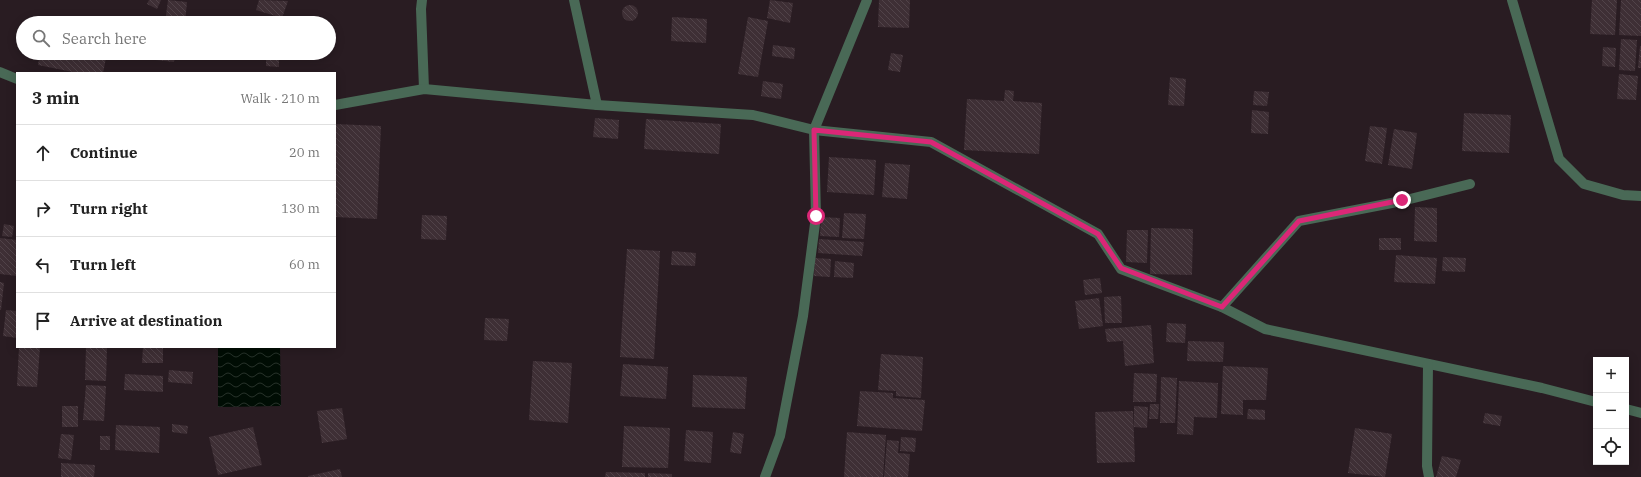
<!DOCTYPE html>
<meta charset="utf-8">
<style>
:root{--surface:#fff;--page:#f6f6f6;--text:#222;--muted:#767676;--line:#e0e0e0}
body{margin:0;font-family:"IBM Plex Serif",serif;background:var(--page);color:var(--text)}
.controls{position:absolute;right:12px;bottom:12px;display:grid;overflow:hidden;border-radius:0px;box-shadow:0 2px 10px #0003}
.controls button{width:36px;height:36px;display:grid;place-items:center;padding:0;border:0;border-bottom:1px solid var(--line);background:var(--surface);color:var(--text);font:20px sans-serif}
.stop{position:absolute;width:12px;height:12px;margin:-9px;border:3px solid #db2777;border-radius:50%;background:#fff}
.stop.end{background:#db2777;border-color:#fff;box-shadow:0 1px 4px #0008}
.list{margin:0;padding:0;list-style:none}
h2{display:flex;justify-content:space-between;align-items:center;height:52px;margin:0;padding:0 16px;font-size:17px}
h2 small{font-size:13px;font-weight:400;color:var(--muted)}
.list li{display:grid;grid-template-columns:26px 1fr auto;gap:12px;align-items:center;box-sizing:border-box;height:56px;padding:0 16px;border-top:1px solid var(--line)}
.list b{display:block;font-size:15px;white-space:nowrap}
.list em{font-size:13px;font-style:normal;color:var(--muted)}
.icon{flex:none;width:22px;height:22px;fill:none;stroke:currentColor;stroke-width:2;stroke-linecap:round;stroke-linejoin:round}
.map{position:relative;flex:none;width:1641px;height:477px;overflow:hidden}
.search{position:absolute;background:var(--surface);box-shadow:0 2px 10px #0003;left:16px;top:16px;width:320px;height:44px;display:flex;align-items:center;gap:10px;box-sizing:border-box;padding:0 14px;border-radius:22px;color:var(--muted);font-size:15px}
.panel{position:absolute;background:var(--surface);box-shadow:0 2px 10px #0003;left:16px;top:72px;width:320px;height:276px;border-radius:0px}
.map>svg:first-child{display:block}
.water{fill:url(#water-waves)}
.building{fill:url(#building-back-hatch)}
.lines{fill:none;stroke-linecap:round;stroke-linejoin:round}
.minor{stroke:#496956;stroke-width:10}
.route{stroke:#db2777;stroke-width:5}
</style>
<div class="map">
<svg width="1641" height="477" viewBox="0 0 1641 477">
<defs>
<pattern id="water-waves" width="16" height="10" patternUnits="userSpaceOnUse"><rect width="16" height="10" fill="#000d04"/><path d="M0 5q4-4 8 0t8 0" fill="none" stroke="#263129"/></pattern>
<pattern id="building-back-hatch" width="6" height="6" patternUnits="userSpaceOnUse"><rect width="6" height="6" fill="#3e2f35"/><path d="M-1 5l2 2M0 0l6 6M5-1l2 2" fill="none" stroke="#514349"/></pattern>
</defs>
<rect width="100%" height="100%" fill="#291c22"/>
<path class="water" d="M218,347H280L281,406L218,407Z"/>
<g class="building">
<path d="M149,0H161L157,9L147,4Z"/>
<path d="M168,0L187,2L185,23H165Z"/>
<path d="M259,0L288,1L282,18L256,10Z"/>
<path d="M770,0L793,3L790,23L767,18Z"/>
<path d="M879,0H910L909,28L878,27Z"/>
<path d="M1592,0H1617L1615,35L1590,34Z"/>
<path d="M1621,0H1641V36L1619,35Z"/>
<circle cx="630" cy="13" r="8"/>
<path d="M672,17L707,19L706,43L671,41Z"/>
<path d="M748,17L768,21L758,77L738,74Z"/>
<path d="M1621,39L1637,40L1635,71L1619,70Z"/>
<path d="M773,45L795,48L794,59L772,56Z"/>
<path d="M1640,46H1641V68H1638Z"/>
<path d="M1603,47L1616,48L1615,67L1602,66Z"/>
<path d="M40,53H107L103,73H78L38,65Z"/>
<path d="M156,53H175L174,62L156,60Z"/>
<path d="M266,53H279V67L266,66Z"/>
<path d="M891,53L903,55L900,72L888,70Z"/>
<path d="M1619,74L1638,76L1636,100L1617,99Z"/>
<path d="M1170,77L1186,79L1184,106L1168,105Z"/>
<path d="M763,81L783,84L781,99L761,96Z"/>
<path d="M1005,90L1014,91L1013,101L1042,103L1039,154L964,150L967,99L1004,101Z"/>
<path d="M1254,91L1269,92L1267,106L1253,105Z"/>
<path d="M1252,110L1269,112L1268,134L1251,133Z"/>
<path d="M1464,113L1511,115L1509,153L1462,151Z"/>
<path d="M595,118L619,120L618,139L593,137Z"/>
<path d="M646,119L721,124L719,154L644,149Z"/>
<path d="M335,124L381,126L377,219L335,217Z"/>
<path d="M1370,126L1387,128L1382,164L1365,161Z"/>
<path d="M1394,129L1417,133L1412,169L1388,165Z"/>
<path d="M829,157L876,160L874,195L827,192Z"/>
<path d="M885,163L910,165L907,199L882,197Z"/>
<path d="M1415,207L1437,208V242L1414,241Z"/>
<path d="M844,213L866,214L864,239L842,238Z"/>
<path d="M422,215L447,216L446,240L421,239Z"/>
<path d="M821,217L840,218L839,237L820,236Z"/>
<path d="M4,224L14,226L12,237L2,236Z"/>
<path d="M1151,228L1193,229L1192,275L1150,274Z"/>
<path d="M1127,230H1148L1147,263L1126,262Z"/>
<path d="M0,238L17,240V276L0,274Z"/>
<rect x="1379" y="238" width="22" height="12"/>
<path d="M819,239L864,242L862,256L818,253Z"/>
<path d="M627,249L660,251L654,359L620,357Z"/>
<path d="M672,251L696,253L695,266L671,265Z"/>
<path d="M1396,255L1437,258L1435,284L1394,282Z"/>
<path d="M1443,257L1466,258L1465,272L1442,271Z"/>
<path d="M815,258L831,259L830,277L814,276Z"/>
<path d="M835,261L854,263L853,278L834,277Z"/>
<path d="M1100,278L1102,293L1085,295L1083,280Z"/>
<path d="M0,282L4,283L1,310H0Z"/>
<path d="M1121,296L1122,323H1105L1104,297Z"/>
<path d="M1099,298L1103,326L1079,329L1075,301Z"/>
<path d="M6,310L17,311V338L3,336Z"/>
<path d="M485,318L509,319L507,341L484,340Z"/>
<path d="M1167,323L1186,324L1185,343L1166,342Z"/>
<path d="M1151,325L1154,363L1125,366L1123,341L1107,342L1105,329Z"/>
<path d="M1188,341L1224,342L1223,362L1187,361Z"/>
<path d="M19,347H40L37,387L17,386Z"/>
<path d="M86,347H107L106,381L85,380Z"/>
<path d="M143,347H163V363H142Z"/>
<path d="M881,354L923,357L921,398L896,396V391L878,390Z"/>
<path d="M533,361L572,363L568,423L529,420Z"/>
<path d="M623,364L668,367L666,399L620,396Z"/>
<path d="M1223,366L1268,368L1266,400H1243V415L1221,414Z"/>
<path d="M169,370L193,372L192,384L168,382Z"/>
<path d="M1134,373L1157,374L1156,402H1133Z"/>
<path d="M125,374L163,376V392L124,390Z"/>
<path d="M693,375L747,377L745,409L692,407Z"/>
<path d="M1161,377L1177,378L1175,423H1160Z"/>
<path d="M1179,381L1218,383L1217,418L1194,417L1193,435L1177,434Z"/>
<path d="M86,385L106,386L104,421L83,420Z"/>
<path d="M860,391L893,393V398L925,400L922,431L857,426Z"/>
<path d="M1150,404H1159L1158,419H1149Z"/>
<rect x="62" y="406" width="16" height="21"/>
<path d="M1134,406L1148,407L1147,428L1134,427Z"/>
<path d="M342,408L347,439L322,443L317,411Z"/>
<path d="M1248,409L1265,410V420L1247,419Z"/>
<path d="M1133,411L1135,462L1097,463L1095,412Z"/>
<path d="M1485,413L1502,416L1500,426L1483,423Z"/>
<path d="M172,424L188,426L187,434L172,432Z"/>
<path d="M116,425L160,427L159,453L115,450Z"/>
<path d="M624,426L670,428L668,468L622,467Z"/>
<path d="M253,427L262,465L218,475L209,437Z"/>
<path d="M1355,428L1392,434L1385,477L1348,473Z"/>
<path d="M686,430L713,432L711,463L684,461Z"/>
<path d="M733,432L744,434L741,454L730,452Z"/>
<path d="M847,432L886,435L883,477H844Z"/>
<path d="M61,434L74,435L71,460L58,458Z"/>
<rect x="100" y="436" width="10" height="14"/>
<path d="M901,437L916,438L915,452L900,451Z"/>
<path d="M887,440L899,441L898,453L910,454L908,477H884Z"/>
<path d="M1442,456L1461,460L1456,477H1436Z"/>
<path d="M61,463L95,465L94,477H61Z"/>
<path d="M340,469L342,477H309L308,476Z"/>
<path d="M606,472L645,473V477H605Z"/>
<path d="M648,473L672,474V477H648Z"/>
</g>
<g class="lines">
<g class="minor">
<path d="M422,0L421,9L424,89"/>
<path d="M574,0L597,105"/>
<path d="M1512,0L1559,159L1584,184L1623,195L1641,196"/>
<path d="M0,72L17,79"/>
<path d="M335,105L424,89L597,105L753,115L814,130L931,142L1098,234L1121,269L1222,307L1265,329L1542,388L1596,402"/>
<path d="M1222,307L1299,221L1402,201L1470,184"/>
<path d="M1428,364L1427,466L1429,477"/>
<path d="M1626,409L1641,413"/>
<path d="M765,477L780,436L803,316L816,216L814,130L867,0"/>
</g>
</g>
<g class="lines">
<path class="route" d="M816,216L814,130L931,142L1098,234L1121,268L1222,307L1299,221L1402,200"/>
</g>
</svg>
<div class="controls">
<button>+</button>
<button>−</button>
<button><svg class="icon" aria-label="locate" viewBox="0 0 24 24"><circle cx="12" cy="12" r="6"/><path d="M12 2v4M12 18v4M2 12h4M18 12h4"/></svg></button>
</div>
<div class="stop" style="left:816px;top:216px"></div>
<div class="stop end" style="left:1402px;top:200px"></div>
<div class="search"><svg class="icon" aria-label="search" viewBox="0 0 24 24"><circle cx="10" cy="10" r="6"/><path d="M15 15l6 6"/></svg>Search here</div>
<section class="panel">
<h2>3 min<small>Walk · 210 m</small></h2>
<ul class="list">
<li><svg class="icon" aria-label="ahead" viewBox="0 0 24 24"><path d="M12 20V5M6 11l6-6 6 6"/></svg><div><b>Continue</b></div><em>20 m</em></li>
<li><svg class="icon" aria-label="right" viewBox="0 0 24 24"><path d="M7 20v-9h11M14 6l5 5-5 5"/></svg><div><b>Turn right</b></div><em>130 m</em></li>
<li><svg class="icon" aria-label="left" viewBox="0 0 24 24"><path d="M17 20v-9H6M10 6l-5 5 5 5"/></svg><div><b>Turn left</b></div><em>60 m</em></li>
<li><svg class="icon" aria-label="arrive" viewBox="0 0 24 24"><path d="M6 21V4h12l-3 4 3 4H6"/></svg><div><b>Arrive at destination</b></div></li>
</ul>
</section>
</div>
